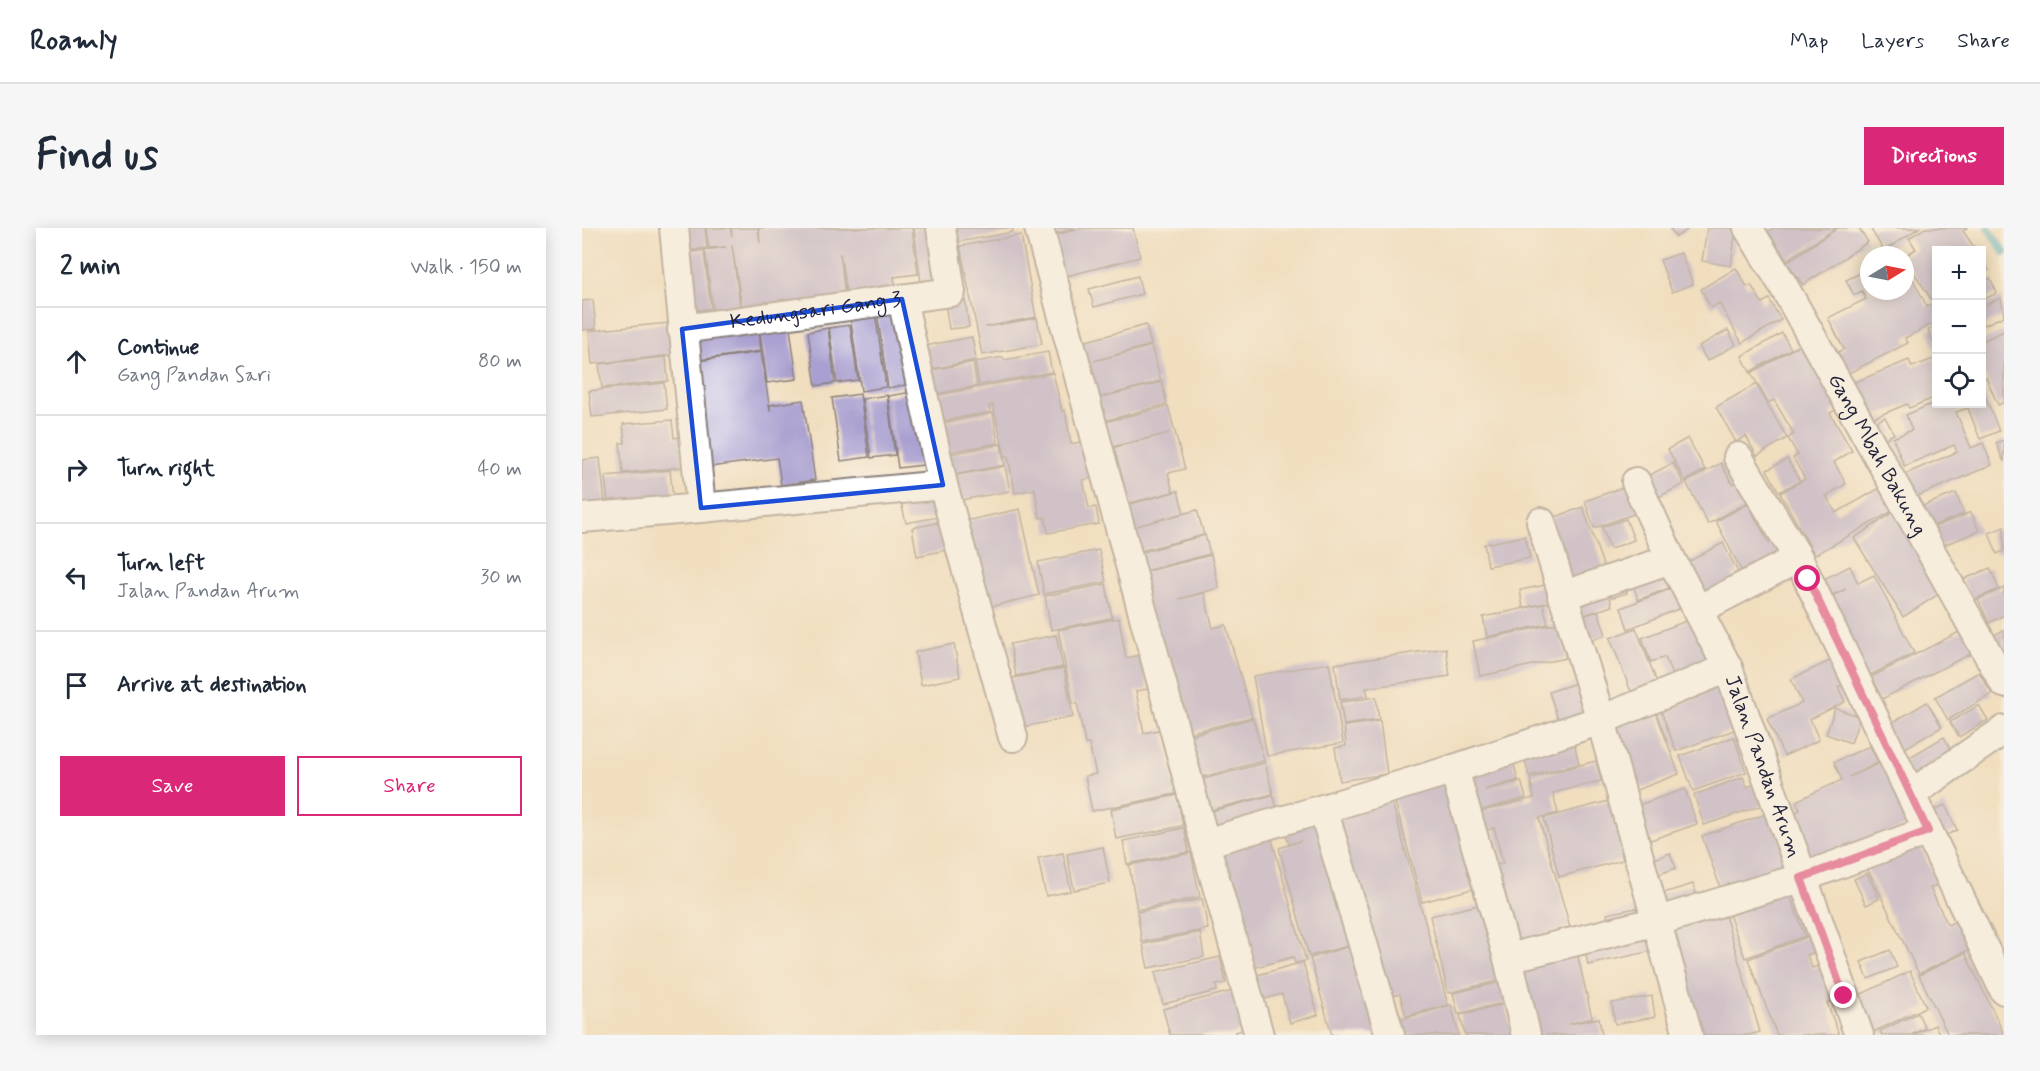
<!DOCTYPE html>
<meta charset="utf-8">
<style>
:root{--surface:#fff;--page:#f6f6f7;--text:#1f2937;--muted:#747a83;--line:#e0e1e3;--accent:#db2777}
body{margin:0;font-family:Mynerve,sans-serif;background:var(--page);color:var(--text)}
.controls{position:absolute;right:18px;top:18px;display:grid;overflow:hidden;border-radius:0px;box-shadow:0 3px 15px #0003}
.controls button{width:54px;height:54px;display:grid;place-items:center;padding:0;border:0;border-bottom:2px solid var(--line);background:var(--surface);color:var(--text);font:30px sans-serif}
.compass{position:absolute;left:1278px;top:18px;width:54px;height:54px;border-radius:50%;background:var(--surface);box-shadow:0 3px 15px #0003;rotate:80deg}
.stop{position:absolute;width:18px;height:18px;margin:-14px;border:4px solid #db2777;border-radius:50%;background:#fff}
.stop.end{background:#db2777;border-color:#fff;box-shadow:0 2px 6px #0008}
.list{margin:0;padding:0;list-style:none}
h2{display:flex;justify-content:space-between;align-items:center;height:78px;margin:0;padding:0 24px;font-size:26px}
h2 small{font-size:20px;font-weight:400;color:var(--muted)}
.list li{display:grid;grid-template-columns:39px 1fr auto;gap:18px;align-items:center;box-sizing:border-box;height:108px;padding:0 24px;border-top:2px solid var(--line)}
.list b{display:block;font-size:22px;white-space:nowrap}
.list p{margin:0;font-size:20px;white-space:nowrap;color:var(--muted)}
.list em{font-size:20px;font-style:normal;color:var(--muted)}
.actions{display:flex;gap:12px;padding:18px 24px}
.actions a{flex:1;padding:14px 0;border:2px solid var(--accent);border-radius:0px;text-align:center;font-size:21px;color:var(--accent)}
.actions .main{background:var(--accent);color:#fff}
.icon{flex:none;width:33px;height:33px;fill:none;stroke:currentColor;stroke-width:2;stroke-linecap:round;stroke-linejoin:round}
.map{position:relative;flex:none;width:1422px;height:807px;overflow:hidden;border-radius:0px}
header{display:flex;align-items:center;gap:36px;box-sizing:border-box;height:84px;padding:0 30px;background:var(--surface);border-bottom:2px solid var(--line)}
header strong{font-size:28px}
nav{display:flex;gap:33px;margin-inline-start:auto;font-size:21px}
.intro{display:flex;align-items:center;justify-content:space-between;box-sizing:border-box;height:144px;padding:0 36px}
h1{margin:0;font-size:42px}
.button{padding:15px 27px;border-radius:0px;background:var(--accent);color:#fff;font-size:21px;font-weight:700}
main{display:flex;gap:36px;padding:0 36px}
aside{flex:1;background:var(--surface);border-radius:0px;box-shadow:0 3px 15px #0003}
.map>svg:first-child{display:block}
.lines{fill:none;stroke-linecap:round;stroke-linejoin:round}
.stream{stroke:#40a9c0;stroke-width:8}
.building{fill:#a99fd0}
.minor-casing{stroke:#8a807d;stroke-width:32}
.minor{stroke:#fff;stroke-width:28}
.route{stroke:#db2777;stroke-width:8}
.marked{fill:none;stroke:#1d4ed8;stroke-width:4.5;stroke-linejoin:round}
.labels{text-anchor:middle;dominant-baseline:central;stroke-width:4.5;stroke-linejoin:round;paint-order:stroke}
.street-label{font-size:21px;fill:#22223b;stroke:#fdfcf7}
</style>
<header>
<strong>Roamly</strong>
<nav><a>Map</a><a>Layers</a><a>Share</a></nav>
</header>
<div class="intro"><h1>Find us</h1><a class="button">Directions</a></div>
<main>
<aside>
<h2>2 min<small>Walk · 150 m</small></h2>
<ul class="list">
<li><svg class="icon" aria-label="ahead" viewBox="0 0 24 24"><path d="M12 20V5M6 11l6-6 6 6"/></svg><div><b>Continue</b><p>Gang Pandan Sari</p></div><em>80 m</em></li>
<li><svg class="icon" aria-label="right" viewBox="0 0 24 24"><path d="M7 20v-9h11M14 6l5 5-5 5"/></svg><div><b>Turn right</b></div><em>40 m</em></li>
<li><svg class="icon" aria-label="left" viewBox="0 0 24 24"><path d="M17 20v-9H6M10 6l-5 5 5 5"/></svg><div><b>Turn left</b><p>Jalan Pandan Arum</p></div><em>30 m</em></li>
<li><svg class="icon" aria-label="arrive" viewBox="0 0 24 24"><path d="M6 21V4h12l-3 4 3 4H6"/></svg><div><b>Arrive at destination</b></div></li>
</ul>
<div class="actions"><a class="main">Save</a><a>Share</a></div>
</aside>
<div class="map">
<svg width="1422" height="807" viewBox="0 0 1422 807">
<rect width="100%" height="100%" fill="#fdfcf7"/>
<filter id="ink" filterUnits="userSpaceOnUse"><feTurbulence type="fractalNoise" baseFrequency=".0167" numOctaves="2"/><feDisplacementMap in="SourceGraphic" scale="12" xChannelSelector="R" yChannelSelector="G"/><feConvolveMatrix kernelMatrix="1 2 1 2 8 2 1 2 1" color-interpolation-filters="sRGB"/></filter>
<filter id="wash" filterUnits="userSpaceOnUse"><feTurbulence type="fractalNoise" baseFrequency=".008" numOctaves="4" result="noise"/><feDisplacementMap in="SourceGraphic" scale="24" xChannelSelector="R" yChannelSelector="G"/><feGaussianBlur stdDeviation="1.35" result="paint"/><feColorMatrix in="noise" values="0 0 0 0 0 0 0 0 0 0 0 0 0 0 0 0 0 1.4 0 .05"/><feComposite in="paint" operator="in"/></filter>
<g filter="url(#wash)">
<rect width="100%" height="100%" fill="#f1debf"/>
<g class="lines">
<path class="stream" d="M1406,0L1422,24"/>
</g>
<g id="blocks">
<g class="building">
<path d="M96,0H123L125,20L99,24Z"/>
<path d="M124,0H148L150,8L149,0H176L178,15L177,0H330L336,46L312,49L314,63L265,69L258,25L264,73L161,86L150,17L159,86L132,90L123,22L144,19L127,20Z"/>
<path d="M332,0H357L364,60L340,63Z"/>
<path d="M363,0H430L431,4L366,16Z"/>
<path d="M468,0H492V1L469,7Z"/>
<path d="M500,0H551L558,29L481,49L470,8Z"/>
<path d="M1088,0H1108L1094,9Z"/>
<path d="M1125,0H1154L1149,38L1120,33Z"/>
<path d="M1192,0H1255L1205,32L1186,3Z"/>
<path d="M1256,0H1277L1286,14L1221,57L1205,34Z"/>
<path d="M1288,0H1337L1302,23Z"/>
<path d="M1343,0H1385L1381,3L1394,22H1354V72L1351,74L1323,31V28L1334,21L1327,10Z"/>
<path d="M439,7L454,89L403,99L455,90L460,116L400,127L378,18Z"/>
<path d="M122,22L129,80L105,84L98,26Z"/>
<path d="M1099,25L1111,56L1090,64L1078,32Z"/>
<path d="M1400,31L1407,42L1400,47Z"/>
<path d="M1323,35L1345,79L1354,74V94L1323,110L1326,115L1265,146L1254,125L1262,121L1246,90L1284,71L1280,63L1272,67L1264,52L1287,41V63H1323Z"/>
<path d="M1154,40L1165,59L1169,57L1180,75L1187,71L1199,92L1160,115L1137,75L1129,80L1119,61Z"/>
<path d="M556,48L560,66L512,79L507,61Z"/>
<path d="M1408,50L1415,65L1400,72V53Z"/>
<path d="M382,65L387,99L367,101L362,68Z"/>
<path d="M1419,70L1422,88L1400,98V78Z"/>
<path d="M11,72L14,101L0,102V73Z"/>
<path d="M318,80L329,156L306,160L295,84Z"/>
<path d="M293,84L304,159L279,163L268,87Z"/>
<path d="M207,93L215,151L185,155L177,97Z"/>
<path d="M87,95L91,127L10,136L7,103Z"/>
<path d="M176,95L179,123L109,133L105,105Z"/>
<path d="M268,97L276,152L255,155L247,100Z"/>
<path d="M564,97L569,117L512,133L569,118L579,153L516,170L580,154L585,176L518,194L497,115Z"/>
<path d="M1354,98V122L1346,102Z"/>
<path d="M246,100L253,155L234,158L226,104Z"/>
<path d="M1146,102L1154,117L1125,133L1117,118Z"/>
<path d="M1422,103V174L1416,177L1404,149L1400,151V113Z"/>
<path d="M1200,105L1209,121L1168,144L1160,128Z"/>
<path d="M390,109L394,132L336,144L332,120Z"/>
<path d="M1226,112L1263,177L1248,185L1270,223L1252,234L1264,256L1244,268L1254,285L1303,257L1316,280L1233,327L1198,265L1223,251L1211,230L1216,227L1206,210L1212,206L1192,172L1186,175L1169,145Z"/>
<path d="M179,124L188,183V177L221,172L233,252L199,257L195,230L121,240L108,134Z"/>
<path d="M466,124L470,144L397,157L393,134L421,129L422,132Z"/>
<path d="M84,129L86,153L20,160L17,136Z"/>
<path d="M1354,130V169L1327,180L1325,176L1281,194L1266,157L1327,132L1330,139Z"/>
<path d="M391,134L395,158L344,168L340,144Z"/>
<path d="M471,145L480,183L483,182L489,216L504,213L511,250L501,252L507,280L514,279L517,296L466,305L463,289L458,290L453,261L433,265L426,228H423L411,177L407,178L408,184L355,194L350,168Z"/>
<path d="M82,155L85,181L10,189L7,163Z"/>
<path d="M1174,156L1205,210L1175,228L1164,208L1154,214L1134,179Z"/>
<path d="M1400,160L1417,203L1398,211L1386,180L1374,184L1389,220L1401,215L1410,237L1328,271L1318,248L1375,224L1372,217L1322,238L1311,210L1330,202L1324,187L1354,174L1400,176Z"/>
<path d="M330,164L341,237L316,240L306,168Z"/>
<path d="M278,166L287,229L259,233L250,170Z"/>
<path d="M305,167L313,227L289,230L280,171Z"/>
<path d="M586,178L603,241L586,245L591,264L541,277L526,221L587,205L530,219L523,194Z"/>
<path d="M411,185L416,215L361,225L355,196Z"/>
<path d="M1303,189L1312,206L1297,214L1288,197Z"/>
<path d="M90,192L92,210L98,209L101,239L41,245L38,215H43L41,196Z"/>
<path d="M1106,210L1123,242L1103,253L1086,221Z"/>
<path d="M1422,212V234L1414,215Z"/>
<path d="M419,216L423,237L367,248L362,227Z"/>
<path d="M18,230L23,275L0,278V232Z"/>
<path d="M1205,231L1218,253L1197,264L1185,242Z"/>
<path d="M1091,235L1102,256L1069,273L1058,252Z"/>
<path d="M1139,235L1150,256L1161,250L1172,271L1126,296L1104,254Z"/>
<path d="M423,238L428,263L374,273L369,248Z"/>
<path d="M88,242L91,270L26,276L23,248Z"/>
<path d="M1053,255L1063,282L1012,300L1003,273Z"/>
<path d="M596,263L602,285L555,298L615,282L622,307L554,324L541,278Z"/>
<path d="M1374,265L1382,286L1346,300L1338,279Z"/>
<path d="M358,266L362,288L324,295L319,274Z"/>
<path d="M1166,276L1187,315L1196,311L1206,329L1164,352L1134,293Z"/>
<path d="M1001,279L1023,343L987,356L965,292Z"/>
<path d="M438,281L457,367L403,380L383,293Z"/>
<path d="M1313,283L1363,362L1321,389L1272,310Z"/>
<path d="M1389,284L1397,303L1354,320L1347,301Z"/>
<path d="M1044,291L1052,312L1028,321L1020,299Z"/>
<path d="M364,293L370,321L335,328L330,300Z"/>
<path d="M1422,299V323L1415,326L1407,305Z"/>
<path d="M623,307L628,326L559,344L554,326Z"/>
<path d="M943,308L948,330L906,338L902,316Z"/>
<path d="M1141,315L1156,344L1150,347L1154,354L1120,372L1098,338Z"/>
<path d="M517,322L524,354L462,366L456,334Z"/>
<path d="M629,327L637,360L597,371L622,365L631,400L644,397L670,489L600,507L558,345Z"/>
<path d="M1268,338L1276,355L1292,347L1332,425L1279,452L1239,374L1264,361L1242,371L1234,355Z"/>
<path d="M1088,339L1095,357L1056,372L1050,354Z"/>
<path d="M1408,340L1417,361L1389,373L1380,352Z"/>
<path d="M1041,353L1045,365L1028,370L1030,378L990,391L984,371Z"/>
<path d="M524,356L530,390L469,402L463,368Z"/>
<path d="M969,356L972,373L941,380L938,362Z"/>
<path d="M1096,358L1104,378L1046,401L1039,380Z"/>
<path d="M1422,360V387L1407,395L1396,371Z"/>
<path d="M961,376L966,396L905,409L901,389Z"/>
<path d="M1016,383L1024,407L998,416L990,392Z"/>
<path d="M1117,388L1135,436L1092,452L1083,429L1069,434L1060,410Z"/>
<path d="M537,390L544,430L559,427L566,461L554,463L562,505L581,501L594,566L510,583L503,548L514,546L507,516H503L495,475L491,476L476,402Z"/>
<path d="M977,395L984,430L898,448L891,413Z"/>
<path d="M1387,399L1398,421L1296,473L1285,451Z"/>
<path d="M1054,400L1076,457L1050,466L1028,410Z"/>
<path d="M1422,402V434L1408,409Z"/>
<path d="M474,407L481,439L434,448L428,416Z"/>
<path d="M372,416L378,449L339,457L333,424Z"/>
<path d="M864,420L868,448L784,460L786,468L758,472L753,436Z"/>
<path d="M1254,430L1265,454L1256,459L1263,474L1228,491L1237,512L1202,528L1185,491L1220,475L1209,451Z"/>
<path d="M747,435L761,515L685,528L671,448Z"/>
<path d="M482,440L491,489L436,500L422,452Z"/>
<path d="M1397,444L1410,466L1366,492L1353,469Z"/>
<path d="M1145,449L1163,498L1094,523L1079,483L1116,469L1113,461Z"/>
<path d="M994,455L1005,487L978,497L967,464Z"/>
<path d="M794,469L797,492L762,497L758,474Z"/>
<path d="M1345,474L1360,499L1318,523L1303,499Z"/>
<path d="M1397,477L1406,492L1377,509L1368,494Z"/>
<path d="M1072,479L1097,546L1052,563L1027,495Z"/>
<path d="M1253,480L1278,489L1269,515L1244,506Z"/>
<path d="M671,490L682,533L613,551L602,509Z"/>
<path d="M798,493L805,546L758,553L753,520L764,518L762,498Z"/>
<path d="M1152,509L1164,544L1111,563L1098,528Z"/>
<path d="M1362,509L1371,525L1330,549L1321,533Z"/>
<path d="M991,510L997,536L947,548L941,523Z"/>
<path d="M1288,518L1296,535L1267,549L1305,532L1333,595L1223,635L1203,589L1218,582L1214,573L1260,552L1252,534Z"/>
<path d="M930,530L936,552L903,562L939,553L944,570L889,585L884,542Z"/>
<path d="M1014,533L1019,553L971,565L976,585L957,590L988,699L934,713L914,637L921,635L912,600L901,603L896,584L952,570L948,550Z"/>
<path d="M683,535L691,566L621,584L613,553Z"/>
<path d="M1161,549L1165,559L1176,555L1184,576L1122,597L1112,567Z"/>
<path d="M868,551L898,659L840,674L811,566Z"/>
<path d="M1103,561L1115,596L1063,614L1051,579Z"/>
<path d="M595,567L601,598L534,611L529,581Z"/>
<path d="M691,567L698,590L628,608L622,585Z"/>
<path d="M808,567L866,777L824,788L818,766L807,769L751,583Z"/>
<path d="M1034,571L1043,609L1036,611L1041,632L977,649L962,590Z"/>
<path d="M1363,577L1375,602L1355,612L1343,587Z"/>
<path d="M1190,584L1211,643L1141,667L1120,608Z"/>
<path d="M738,585L774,716L727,728L697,620L719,613L707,616L701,595Z"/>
<path d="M602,600L607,624L545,636L541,613Z"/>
<path d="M687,601L724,733L713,735L711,729L671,740L632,616Z"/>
<path d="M1336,615L1356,656L1348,660L1366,697L1378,691L1392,719L1337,746L1285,640Z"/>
<path d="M521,619L528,655L492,662L485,626Z"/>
<path d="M481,625L489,663L464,668L456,630Z"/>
<path d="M609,625L618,669L555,682L547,637Z"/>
<path d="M1088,625L1094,640L1072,648L1067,633Z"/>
<path d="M1285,645L1297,671L1284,677L1272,651Z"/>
<path d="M1111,656L1118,677L1082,688L1075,667Z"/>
<path d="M1205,659L1223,708L1163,730L1145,681Z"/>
<path d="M620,671L626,701L560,714L555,684Z"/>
<path d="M906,675L924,751L866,765L848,688Z"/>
<path d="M1140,677L1178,804L1167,807H1116L1082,694Z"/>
<path d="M1054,680L1058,697L1029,703L1025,686Z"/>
<path d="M1066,703L1070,723L1006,737L1002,717Z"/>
<path d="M618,704L622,729L566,740L561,716Z"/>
<path d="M1227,708L1233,724L1225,727L1230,740L1241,736L1254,772L1245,775L1257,807H1195L1166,731Z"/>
<path d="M772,717L798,807H750L728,730Z"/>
<path d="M994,720L1010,790L987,796L1017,790L1020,807H953L935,732Z"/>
<path d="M1308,722L1315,739L1286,751L1279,734Z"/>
<path d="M1383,725L1414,789L1422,807H1366L1351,776L1337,747Z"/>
<path d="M638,729L644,755L634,757L635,763L581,776L573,744Z"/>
<path d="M721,734L736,787L708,795L700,766L679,772L672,748Z"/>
<path d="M1328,743L1344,779L1287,806L1271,770Z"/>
<path d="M924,753L929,773L876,786L871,765Z"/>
<path d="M650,763L660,802L653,804L654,807H588L581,781Z"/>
<path d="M1070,768L1073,789L1033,796L1030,775Z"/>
<path d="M923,776L931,807H883L878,787Z"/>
<path d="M869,777L877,807H809L816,792Z"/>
<path d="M1336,785L1343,800L1329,807H1300L1298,803Z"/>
<path d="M1353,797L1358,807H1331Z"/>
</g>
</g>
</g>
<g filter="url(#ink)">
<use href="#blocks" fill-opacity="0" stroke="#8a807d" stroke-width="1.5"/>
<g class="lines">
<defs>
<g id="minor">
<path d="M92,0L119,280L361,257"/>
<path d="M457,0L623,615L677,807"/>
<path id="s1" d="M1166,0L1201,57L1422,455"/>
<path d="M320,71L361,257L431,509"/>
<path id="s2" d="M100,101L369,64L359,0"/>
<path d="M1156,229L1216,330L1422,762"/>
<path id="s3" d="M1054,254L1089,331L1146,440L1277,807"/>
<path d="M0,290L119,280"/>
<path d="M959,294L1019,492L1106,807"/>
<path d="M980,368L1089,331"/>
<path d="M1116,382L1216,330"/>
<path d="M872,541L926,730L944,807"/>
<path d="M1329,566L1422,502"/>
<path d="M623,615L741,581"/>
<path d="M926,730L1076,693L1219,650L1346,603"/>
<path d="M808,807L741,581L872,541L1019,492L1146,440"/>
</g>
</defs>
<use href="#minor" class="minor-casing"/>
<use href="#minor" class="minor"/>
</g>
</g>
<g class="lines" filter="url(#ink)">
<path class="route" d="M1226,351L1346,603L1219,650L1262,768"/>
</g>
<path d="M0 0H1422V807H0ZM320,71L361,257L119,280L100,101Z" fill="#f1debf" fill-opacity=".55" fill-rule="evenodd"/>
<path class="marked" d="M320,71L361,257L119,280L100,101Z"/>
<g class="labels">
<g class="street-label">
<text stroke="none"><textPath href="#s2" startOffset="135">Kedungsari Gang 3</textPath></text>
<text stroke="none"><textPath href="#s1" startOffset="261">Gang Mbah Bakung</textPath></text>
<text stroke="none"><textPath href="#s3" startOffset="312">Jalan Pandan Arum</textPath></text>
</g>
</g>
</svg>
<div class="controls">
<button>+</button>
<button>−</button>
<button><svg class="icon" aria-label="locate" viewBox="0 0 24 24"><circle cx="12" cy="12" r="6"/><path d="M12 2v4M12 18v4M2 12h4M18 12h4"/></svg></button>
</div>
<svg class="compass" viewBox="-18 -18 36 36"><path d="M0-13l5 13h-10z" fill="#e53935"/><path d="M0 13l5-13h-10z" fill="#747a83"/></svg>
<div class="stop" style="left:1226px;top:351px"></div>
<div class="stop end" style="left:1262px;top:768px"></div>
</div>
</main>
